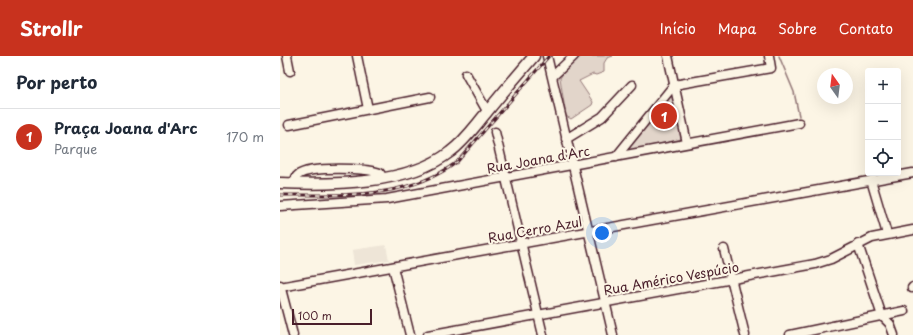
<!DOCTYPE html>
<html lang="pt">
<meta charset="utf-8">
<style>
:root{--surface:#fff;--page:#f2f2f3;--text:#1f2937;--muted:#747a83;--line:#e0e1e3;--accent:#c8321e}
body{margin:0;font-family:"Playpen Sans",sans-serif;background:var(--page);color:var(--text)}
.controls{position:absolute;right:12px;top:12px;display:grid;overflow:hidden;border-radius:4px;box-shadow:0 4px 16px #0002}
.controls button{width:36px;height:36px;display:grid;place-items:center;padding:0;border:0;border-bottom:1px solid var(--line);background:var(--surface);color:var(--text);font:20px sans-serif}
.compass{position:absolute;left:537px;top:12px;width:36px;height:36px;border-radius:50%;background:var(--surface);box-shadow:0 4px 16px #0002;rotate:346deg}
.scale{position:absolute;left:12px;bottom:10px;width:80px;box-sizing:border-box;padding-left:4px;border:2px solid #4a1f2b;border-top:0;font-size:11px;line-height:14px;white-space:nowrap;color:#4a1f2b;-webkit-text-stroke:3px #fcf5e5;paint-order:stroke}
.you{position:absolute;left:322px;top:177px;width:14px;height:14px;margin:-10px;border:3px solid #fff;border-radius:50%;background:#1a73e8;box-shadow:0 0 0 6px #1a73e833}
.badge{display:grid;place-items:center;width:26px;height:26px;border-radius:50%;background:var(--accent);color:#fff;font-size:13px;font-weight:700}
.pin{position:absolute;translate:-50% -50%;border:2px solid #fff;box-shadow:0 1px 4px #0006}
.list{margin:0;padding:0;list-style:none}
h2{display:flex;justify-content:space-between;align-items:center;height:52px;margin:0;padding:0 16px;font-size:17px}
h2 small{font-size:13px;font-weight:400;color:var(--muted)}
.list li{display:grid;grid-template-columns:26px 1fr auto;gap:12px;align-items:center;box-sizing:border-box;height:56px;padding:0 16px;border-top:1px solid var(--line)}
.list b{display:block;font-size:15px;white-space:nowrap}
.list p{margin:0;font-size:13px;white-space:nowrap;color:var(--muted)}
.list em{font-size:13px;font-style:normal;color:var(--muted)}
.icon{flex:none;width:22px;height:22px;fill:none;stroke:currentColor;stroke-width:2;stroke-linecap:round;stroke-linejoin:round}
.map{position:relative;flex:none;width:633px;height:279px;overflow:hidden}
header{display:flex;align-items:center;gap:24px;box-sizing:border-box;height:56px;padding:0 20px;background:var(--accent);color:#fff}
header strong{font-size:19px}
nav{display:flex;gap:22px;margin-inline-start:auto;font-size:14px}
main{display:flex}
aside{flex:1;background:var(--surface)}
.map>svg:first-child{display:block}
.built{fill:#eee5d7}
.green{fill:#e2d5ca;stroke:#967a7a}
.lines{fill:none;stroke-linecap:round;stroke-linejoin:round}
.stream{stroke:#917474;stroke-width:1.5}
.minor-casing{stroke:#4a1f2b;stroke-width:11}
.major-casing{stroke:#4a1f2b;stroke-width:13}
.minor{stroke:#fcf5e5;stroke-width:8}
.major{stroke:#fcf5e5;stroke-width:10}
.rail-casing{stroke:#4a1f2b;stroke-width:3}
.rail{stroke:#fcf5e5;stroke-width:1.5;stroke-dasharray:4.5;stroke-linecap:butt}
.labels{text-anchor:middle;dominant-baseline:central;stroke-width:4;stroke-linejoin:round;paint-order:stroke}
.street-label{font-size:13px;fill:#4a1f2b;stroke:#fcf5e5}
</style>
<header>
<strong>Strollr</strong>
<nav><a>Início</a><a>Mapa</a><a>Sobre</a><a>Contato</a></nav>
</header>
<main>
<aside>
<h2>Por perto<small></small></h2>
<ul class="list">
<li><span class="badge">1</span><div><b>Praça Joana d'Arc</b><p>Parque</p></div><em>170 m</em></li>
</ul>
</aside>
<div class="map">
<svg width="633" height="279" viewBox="0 0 633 279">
<rect width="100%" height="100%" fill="#fcf5e5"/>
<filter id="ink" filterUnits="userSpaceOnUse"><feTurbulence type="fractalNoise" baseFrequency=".025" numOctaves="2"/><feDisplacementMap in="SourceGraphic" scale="8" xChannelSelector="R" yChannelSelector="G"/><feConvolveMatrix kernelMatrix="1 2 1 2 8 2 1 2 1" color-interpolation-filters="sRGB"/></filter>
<g filter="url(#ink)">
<path class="built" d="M106,189L109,204L74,209L72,194Z"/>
<g class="green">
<path d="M302,0H333L327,2L324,7V16L316,19L313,18L299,25L313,46L312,49L291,63L286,60L280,22L288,10Z"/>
<path d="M389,38L393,39L402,83L342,96Z"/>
</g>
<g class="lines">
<path class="stream" d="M499,0L514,36L519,60"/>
<defs>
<g id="minor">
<path d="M7,0L10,15"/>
<path d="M77,0L88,53"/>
<path d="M267,0L333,279"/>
<path d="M388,0L407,87"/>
<path d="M186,18L207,55"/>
<path d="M273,20L294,0"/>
<path d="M9,69L150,41"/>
<path d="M215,76L263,279"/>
<path d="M286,83L322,61L352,29"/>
<path d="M336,101L394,29L491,12L489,0"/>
<path d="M591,124L607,178"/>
<path d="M15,127C15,124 15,121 18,119C30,110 86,112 100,117L103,122"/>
<path d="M0,150L107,143L519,67"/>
<path d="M578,188L602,260"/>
<path d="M444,193L465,279"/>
<path d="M113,211L130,279"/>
<path d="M0,229L13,279"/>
<path d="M0,231L633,117"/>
<path d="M632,232L633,231"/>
<path d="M602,260L610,268L614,279"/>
<path d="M148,279L535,208L551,203L592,182L633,174"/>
<path d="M510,279L624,255"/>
</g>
<path id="major" d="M0,127C51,129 128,129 170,96C185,85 195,70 207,56C222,37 238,19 254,0"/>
</defs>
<use href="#minor" class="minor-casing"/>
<use href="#major" class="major-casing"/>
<use href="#minor" class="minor"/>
<use href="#major" class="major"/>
<defs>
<path id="rail" d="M0,139C61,138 125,145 177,106L269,0"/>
</defs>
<use href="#rail" class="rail-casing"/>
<use href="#rail" class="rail"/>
</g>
</g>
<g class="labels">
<g class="street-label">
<text transform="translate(258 103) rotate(-10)">Rua Joana d'Arc</text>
<text transform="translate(255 173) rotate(-10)">Rua Cerro Azul</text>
<text transform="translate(391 222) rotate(-10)">Rua Américo Vespúcio</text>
</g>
</g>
</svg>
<div class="controls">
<button>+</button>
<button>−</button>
<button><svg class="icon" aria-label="locate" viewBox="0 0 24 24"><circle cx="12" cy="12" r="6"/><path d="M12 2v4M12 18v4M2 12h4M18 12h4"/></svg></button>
</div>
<svg class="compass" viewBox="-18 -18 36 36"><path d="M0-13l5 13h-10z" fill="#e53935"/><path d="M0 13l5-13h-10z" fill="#747a83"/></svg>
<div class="scale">100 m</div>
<div class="you"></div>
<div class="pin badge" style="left:384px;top:60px">1</div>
</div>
</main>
